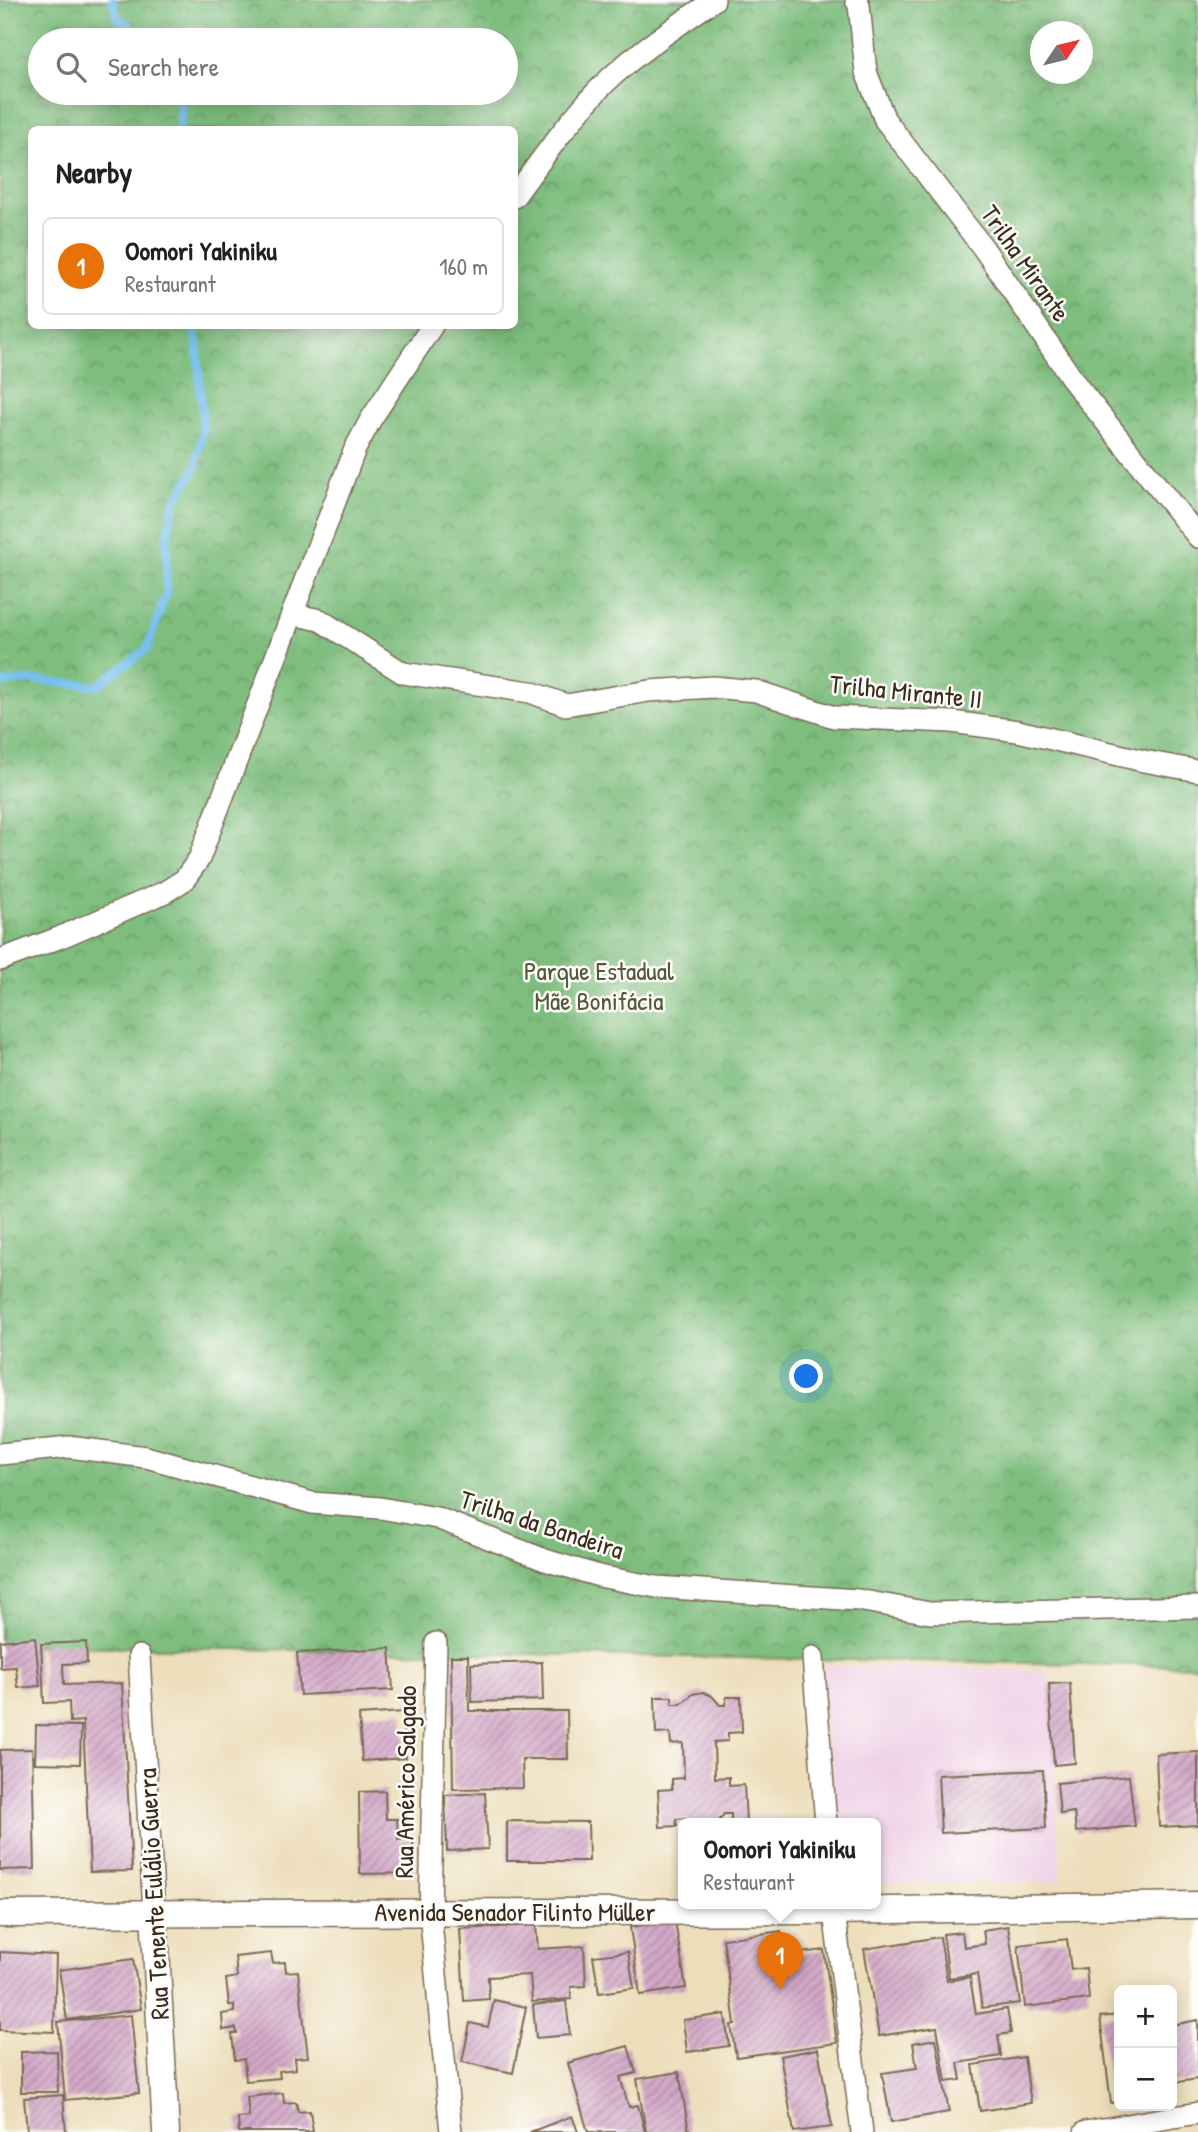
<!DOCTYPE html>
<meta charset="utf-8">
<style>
:root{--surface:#fff;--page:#f2f2f2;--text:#202124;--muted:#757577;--line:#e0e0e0;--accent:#7c3aed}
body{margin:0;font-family:"Patrick Hand",sans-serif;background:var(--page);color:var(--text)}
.controls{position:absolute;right:21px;bottom:21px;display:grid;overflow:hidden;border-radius:10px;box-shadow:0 4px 18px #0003}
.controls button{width:63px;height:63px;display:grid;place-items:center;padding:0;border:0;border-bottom:2px solid var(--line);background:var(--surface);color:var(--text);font:35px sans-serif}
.compass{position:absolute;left:1030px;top:21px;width:63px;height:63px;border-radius:50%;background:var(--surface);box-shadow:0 4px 18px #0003;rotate:55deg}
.you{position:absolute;left:807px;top:1377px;width:24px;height:24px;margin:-18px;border:5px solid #fff;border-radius:50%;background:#1a73e8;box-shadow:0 0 0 10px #1a73e833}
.badge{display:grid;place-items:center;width:46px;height:46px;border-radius:50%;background:var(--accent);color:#fff;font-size:23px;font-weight:700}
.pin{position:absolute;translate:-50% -58px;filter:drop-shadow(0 2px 4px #0008)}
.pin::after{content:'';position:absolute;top:37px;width:24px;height:21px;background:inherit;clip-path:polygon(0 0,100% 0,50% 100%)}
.popup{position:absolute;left:678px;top:1818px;width:203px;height:91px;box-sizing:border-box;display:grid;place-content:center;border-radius:10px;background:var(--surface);filter:drop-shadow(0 2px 5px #0005);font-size:23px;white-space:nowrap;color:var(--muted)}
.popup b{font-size:26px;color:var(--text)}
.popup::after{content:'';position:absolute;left:50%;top:100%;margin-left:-14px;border:14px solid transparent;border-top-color:var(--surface)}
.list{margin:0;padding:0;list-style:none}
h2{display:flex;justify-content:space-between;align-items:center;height:91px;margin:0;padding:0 28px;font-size:30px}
h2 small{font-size:23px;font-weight:400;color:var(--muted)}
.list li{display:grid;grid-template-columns:46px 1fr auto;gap:21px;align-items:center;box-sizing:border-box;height:98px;margin:0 14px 14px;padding:0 14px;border:2px solid var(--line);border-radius:10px}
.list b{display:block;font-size:26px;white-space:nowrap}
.list p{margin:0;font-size:23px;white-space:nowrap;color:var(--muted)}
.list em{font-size:23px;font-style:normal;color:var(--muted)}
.icon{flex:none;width:38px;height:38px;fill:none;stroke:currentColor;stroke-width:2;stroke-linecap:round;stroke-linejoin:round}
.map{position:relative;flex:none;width:1198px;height:2132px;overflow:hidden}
.search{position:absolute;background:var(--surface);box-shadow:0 4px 18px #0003;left:28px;top:28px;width:490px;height:77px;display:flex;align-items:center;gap:18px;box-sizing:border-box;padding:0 24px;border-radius:38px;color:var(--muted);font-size:26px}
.panel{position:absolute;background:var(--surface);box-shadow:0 4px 18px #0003;left:28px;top:126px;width:490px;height:203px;border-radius:10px}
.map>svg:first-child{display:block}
.built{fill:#efd0e7}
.forest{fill:url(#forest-crowns);stroke:#5c744e;stroke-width:2;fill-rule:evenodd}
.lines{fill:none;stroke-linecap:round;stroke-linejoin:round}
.stream{stroke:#77c0f0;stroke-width:8}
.building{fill:url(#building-hatch)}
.minor-casing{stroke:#796955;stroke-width:24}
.tertiary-casing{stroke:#796955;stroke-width:29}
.minor{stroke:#fff;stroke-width:21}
.tertiary{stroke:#fff;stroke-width:26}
.labels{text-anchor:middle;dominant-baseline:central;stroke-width:5;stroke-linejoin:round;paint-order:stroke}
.street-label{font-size:26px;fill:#3b2a1e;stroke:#fdfcf7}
.park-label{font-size:26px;fill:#54573c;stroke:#fdfcf7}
</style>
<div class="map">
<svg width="1198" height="2132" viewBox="0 0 1198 2132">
<defs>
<pattern id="forest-crowns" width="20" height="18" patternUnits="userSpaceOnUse" patternTransform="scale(1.75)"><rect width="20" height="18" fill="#7ebd7e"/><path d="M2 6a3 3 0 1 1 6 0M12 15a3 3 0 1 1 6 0" fill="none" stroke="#689a67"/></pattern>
<pattern id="building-hatch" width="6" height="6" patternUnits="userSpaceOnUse" patternTransform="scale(1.75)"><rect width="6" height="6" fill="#d3a8c8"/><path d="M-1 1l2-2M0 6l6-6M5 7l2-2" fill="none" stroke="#ac89a2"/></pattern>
</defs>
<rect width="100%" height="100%" fill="#fdfcf7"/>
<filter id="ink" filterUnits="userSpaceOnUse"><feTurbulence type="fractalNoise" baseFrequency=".0143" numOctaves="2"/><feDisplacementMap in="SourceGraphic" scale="14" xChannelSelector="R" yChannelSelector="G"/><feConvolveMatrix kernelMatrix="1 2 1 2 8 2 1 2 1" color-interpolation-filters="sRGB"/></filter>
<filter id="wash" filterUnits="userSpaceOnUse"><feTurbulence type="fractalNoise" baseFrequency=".00686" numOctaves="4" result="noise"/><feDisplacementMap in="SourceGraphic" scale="28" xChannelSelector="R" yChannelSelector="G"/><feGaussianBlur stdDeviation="1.57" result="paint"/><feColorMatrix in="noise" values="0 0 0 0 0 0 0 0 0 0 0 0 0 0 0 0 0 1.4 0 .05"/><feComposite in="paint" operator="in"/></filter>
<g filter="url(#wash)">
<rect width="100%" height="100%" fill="#eddebb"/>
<path class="built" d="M823,1665L1048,1671L1061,1882L876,1883V1824H831Z"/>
<path class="forest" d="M0,0H1198V1666L0,1645ZM1040,32H1082V74H1040ZM40,40H506V93H40ZM32,130H514V326H32Z"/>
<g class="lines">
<g class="stream">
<path d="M112,0L117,17L149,40"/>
<path d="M179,93L181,111L179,130"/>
<path d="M0,683L32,680L97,686L147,649L166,595L167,536L175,501L196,468L203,429L197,340L192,326"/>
</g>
</g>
<g id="blocks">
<g class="building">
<path d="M35,1637L40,1686L18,1688L16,1667L0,1668V1641Z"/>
<path d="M86,1642L87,1663L63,1664L64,1685L122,1683L132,1871L90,1872L83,1721L70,1722L69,1702L44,1703L41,1644Z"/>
<path d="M390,1648L393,1690L300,1695L297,1653Z"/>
<path d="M451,1656H468L469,1711H567L568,1759H522L523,1788L453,1789Z"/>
<path d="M542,1662L543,1700L472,1702L471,1664Z"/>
<path d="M1070,1683L1075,1763L1054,1765L1049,1684Z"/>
<path d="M703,1692L712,1696L720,1705H726V1697H741L742,1732L728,1733V1741L714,1742L715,1778L729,1777V1786L744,1785L746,1821L731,1822V1814H724L717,1824H691L685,1818L676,1819L677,1826L660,1827L658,1790L672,1789V1779L684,1778L683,1743L671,1744L670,1733L656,1734L655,1697H672V1704H681L693,1694Z"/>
<path d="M403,1712L406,1758L362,1761L359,1715Z"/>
<path d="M36,1725L81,1726L80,1764L35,1763Z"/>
<path d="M32,1749L35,1869L0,1870V1750Z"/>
<path d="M1198,1752V1825L1159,1827L1156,1754Z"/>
<path d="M1043,1770L1046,1828L941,1833L938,1775Z"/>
<path d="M1129,1776L1135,1826L1076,1832L1074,1812L1060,1814L1057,1783Z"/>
<path d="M385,1791L386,1819H397L398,1840L413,1839L414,1873L360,1874L359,1792Z"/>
<path d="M485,1793L488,1849L447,1851L445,1795Z"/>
<path d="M507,1821L588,1822L589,1861H507Z"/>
<path d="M675,1921L686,1988L640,1995L630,1927Z"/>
<path d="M536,1925L538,1949L584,1946L586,1986L571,1987V1999L532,2002L530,1975L488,1977L489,1999L464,2001L460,1929Z"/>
<path d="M1008,1926L1020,2003L982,2008L977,1974L949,1978L943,1934L962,1932L964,1947L985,1944L983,1930Z"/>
<path d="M781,1931L785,1955L824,1950L837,2043L736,2057L731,2025L735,2024L723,1939Z"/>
<path d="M940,1937L947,1981L970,1977L976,2014L1007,2009L1011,2033L998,2035L1001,2056L958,2063L961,2080L946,2082L937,2027L879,2036L864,1949Z"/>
<path d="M1067,1939L1071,1970L1086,1968L1089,1999L1025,2007L1018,1945Z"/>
<path d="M0,1952L56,1955L54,2032L0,2030Z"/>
<path d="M628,1952L634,1988L599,1993L593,1956Z"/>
<path d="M271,1953L273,1963L285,1962L286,1972L298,1971L308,2057L295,2058L296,2069L279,2071L280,2078L246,2081L244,2059L235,2060L232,2034H237L236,2028L223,2030L222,2014L234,2012V2005H229L226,1979L237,1977L235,1957Z"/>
<path d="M133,1959L141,2009L67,2020L59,1970Z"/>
<path d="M494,2000L526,2007L513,2073L462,2062L470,2023L488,2027Z"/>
<path d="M566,2001L570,2035L536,2038L533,2005Z"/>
<path d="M725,2014L729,2046L687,2052L683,2020Z"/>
<path d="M131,2015L139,2093L65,2100L58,2022Z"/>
<path d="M1119,2015V2102L1111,2103L1100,2017Z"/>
<path d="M1198,2020V2079L1172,2083V2025Z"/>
<path d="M936,2039L949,2112L891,2122L882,2073L917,2068L913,2043Z"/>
<path d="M628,2046L636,2073L620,2077L629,2107L638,2105L645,2132H588L568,2063Z"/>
<path d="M818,2049L832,2127L794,2132L780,2056Z"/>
<path d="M57,2051L58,2092H21V2052Z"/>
<path d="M1024,2057L1031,2103L980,2111L973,2065Z"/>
<path d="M679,2072L689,2132H646L637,2079Z"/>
<path d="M283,2093L284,2103L296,2102L298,2112L310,2111L313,2132H239L238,2118L249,2117L247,2097Z"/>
<path d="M63,2095L66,2132H27L24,2098Z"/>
<path d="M572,2116L578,2132H530Z"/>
</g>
</g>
</g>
<g filter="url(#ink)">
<use href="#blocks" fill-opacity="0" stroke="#796955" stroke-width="2"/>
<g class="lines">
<defs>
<g id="minor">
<path d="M856,0L859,5L866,72L885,120L984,249L1077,386L1198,537"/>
<path d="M514,197C542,159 569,120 602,86C635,53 676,27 714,0"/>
<path d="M292,614L320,620L403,673L530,692L566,705L649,691L713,687L756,691L834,717L952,722L1018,731L1144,761L1198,771"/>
<path d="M0,960L61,937L165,892L184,880L199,859L355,449L371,419L432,326"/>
<path d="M0,1454L69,1447L146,1457L312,1503L380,1508L437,1518L545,1560L599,1576L656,1587L858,1600L930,1613L1198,1607"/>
<path d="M436,1643L430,1911L451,2132"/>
<path d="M139,1656L154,1912"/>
<path d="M813,1657L826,1824"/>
<path d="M833,1904L862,2132"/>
<path d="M1085,2132L1198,2113"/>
</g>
<g id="tertiary">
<path d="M154,1912L166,2132"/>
<path d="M0,1914L833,1911L1198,1905"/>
</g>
</defs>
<use href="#minor" class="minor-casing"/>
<use href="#tertiary" class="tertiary-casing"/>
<use href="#minor" class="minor"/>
<use href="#tertiary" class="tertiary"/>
</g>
</g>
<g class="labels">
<g class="street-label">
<text transform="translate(1026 263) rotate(55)">Trilha Mirante</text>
<text transform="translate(906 691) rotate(6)">Trilha Mirante II</text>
<text transform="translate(542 1524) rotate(18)">Trilha da Bandeira</text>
<text transform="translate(405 1782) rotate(-89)">Rua Américo Salgado</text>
<text transform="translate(153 1894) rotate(-93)">Rua Tenente Eulálio Guerra</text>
<text x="515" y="1911">Avenida Senador Filinto Müller</text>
</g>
<g class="park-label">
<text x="599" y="970">Parque Estadual<tspan x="599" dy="30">Mãe Bonifácia</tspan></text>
</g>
</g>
</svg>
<div class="controls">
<button>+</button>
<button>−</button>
</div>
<svg class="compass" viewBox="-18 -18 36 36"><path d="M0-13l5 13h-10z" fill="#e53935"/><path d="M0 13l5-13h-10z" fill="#757577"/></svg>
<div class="you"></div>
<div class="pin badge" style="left:780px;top:1990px;background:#e8710a">1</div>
<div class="popup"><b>Oomori Yakiniku</b>Restaurant</div>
<div class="search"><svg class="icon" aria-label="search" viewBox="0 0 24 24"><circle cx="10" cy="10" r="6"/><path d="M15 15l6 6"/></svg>Search here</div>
<section class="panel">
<h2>Nearby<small></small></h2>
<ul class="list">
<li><span class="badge" style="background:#e8710a">1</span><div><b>Oomori Yakiniku</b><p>Restaurant</p></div><em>160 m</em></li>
</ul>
</section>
</div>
